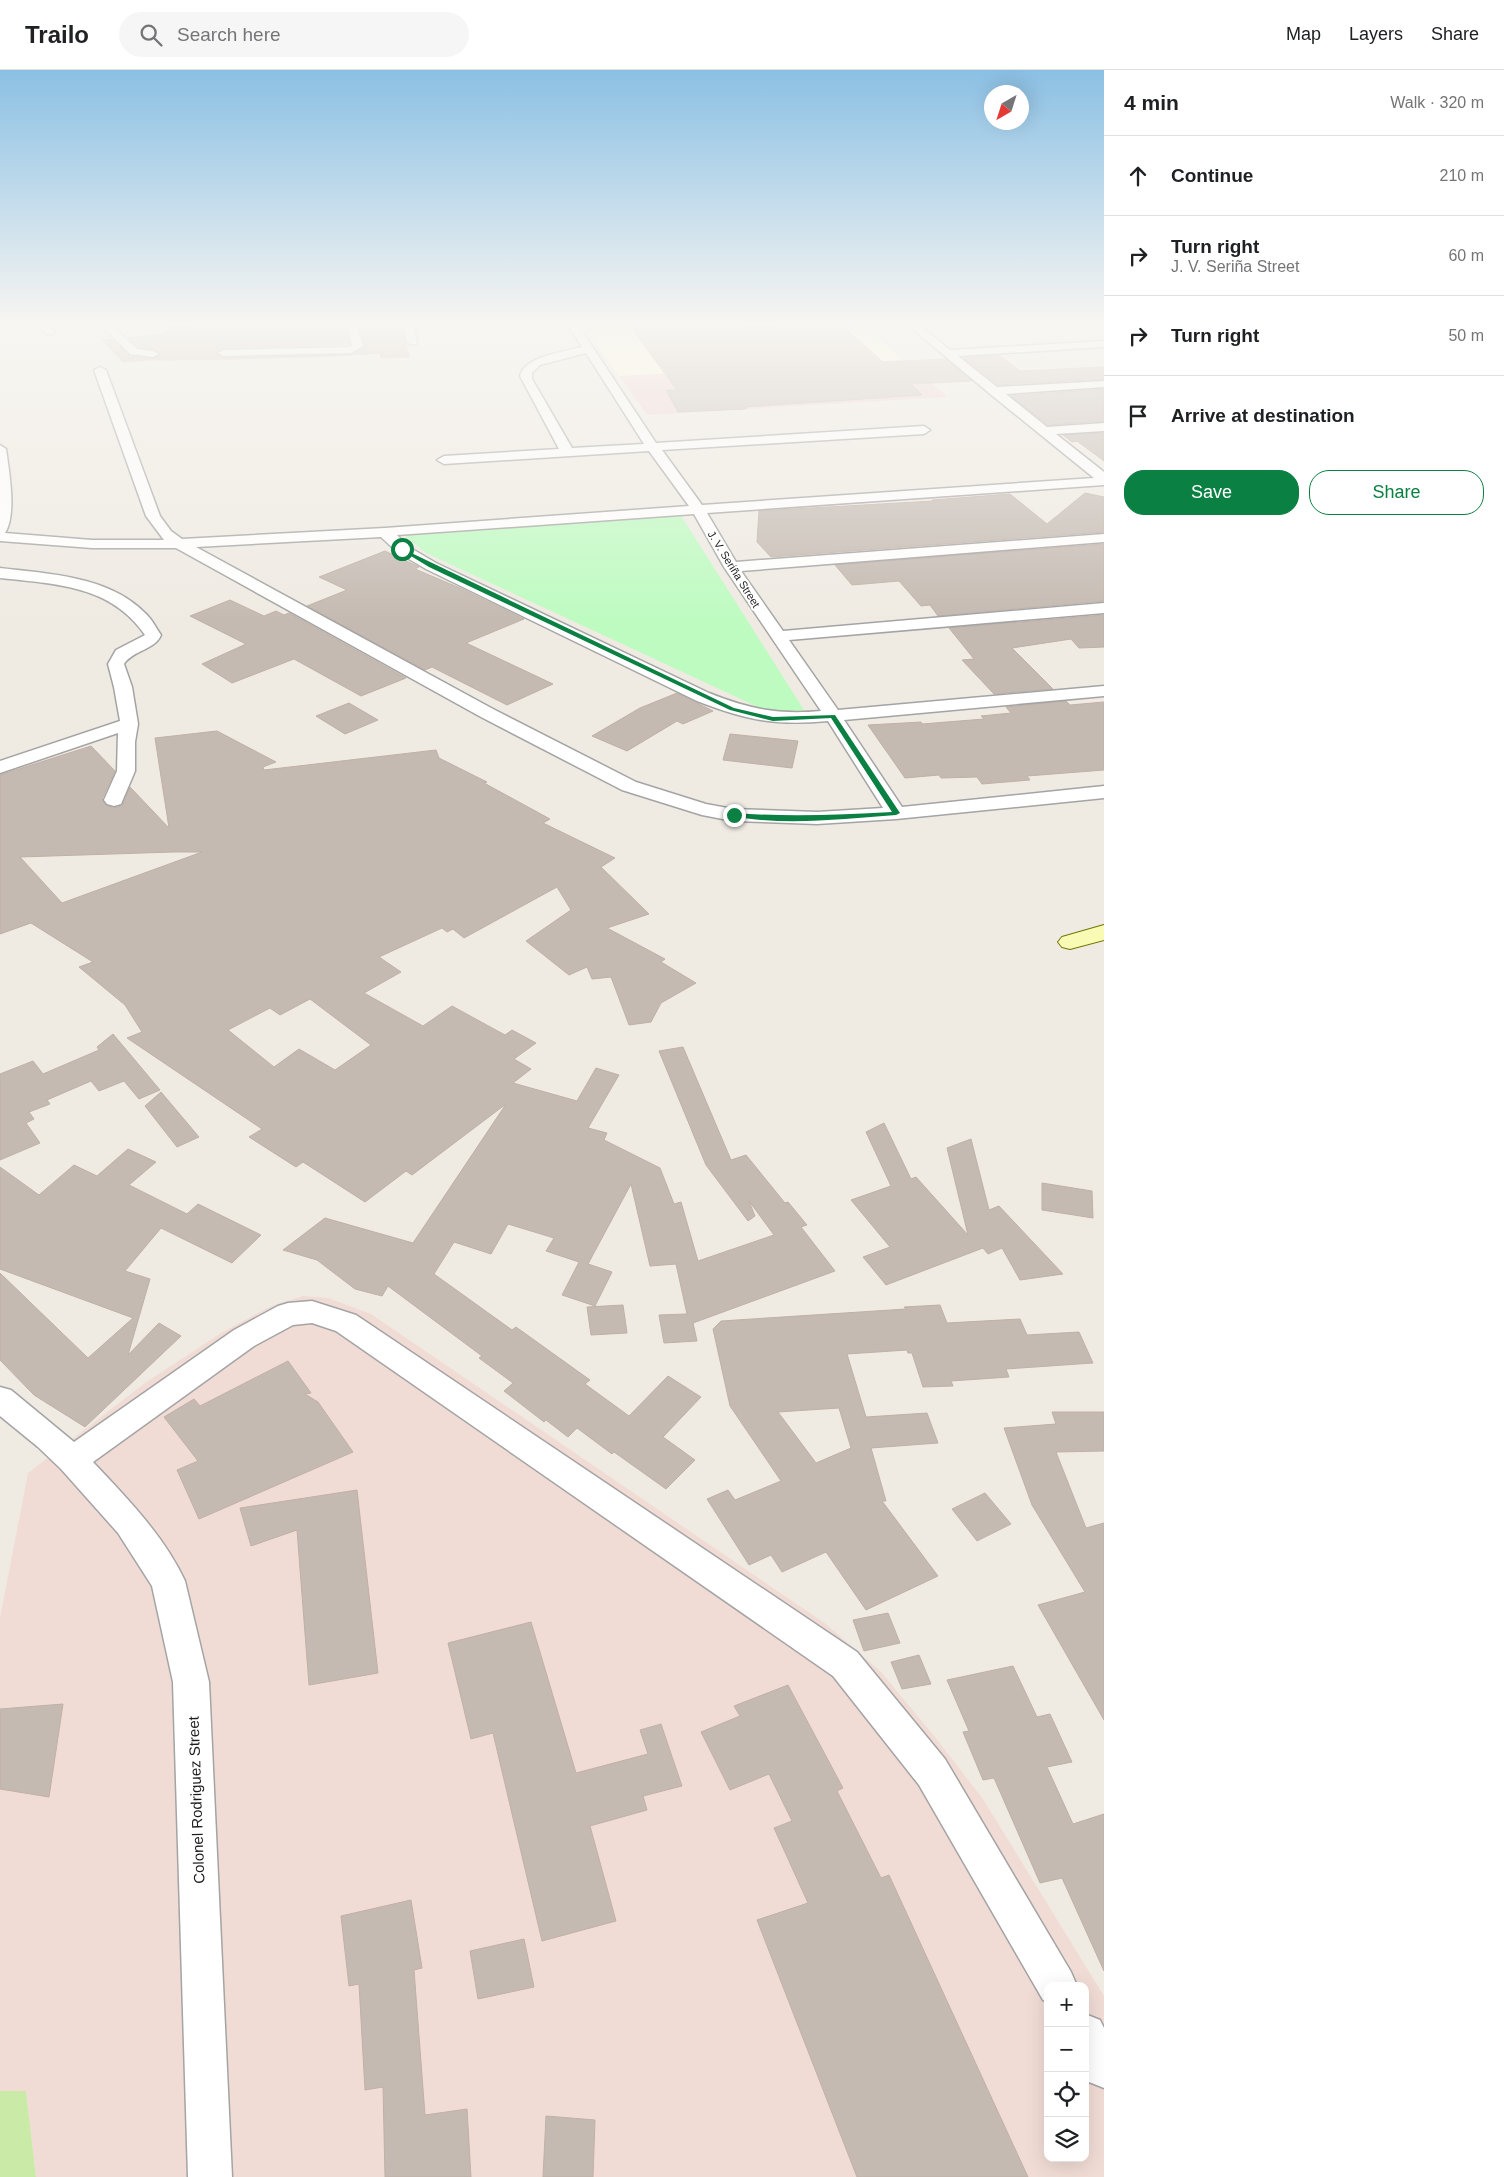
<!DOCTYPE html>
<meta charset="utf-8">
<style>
:root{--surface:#fff;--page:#f6f6f6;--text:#202124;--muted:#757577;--line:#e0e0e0;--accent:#0b8043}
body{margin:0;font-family:Helvetica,sans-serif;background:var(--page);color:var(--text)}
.controls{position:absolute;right:15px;bottom:15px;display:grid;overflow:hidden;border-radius:10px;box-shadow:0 5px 20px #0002}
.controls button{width:45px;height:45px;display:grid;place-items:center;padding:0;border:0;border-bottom:1px solid var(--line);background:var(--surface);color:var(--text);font:25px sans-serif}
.compass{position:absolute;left:984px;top:15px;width:45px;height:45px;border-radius:50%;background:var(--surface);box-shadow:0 5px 20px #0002;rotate:219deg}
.stop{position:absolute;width:15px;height:15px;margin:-11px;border:4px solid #0b8043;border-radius:50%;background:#fff}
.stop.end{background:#0b8043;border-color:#fff;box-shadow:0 1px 5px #0008}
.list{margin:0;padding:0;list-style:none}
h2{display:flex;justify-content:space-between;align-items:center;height:65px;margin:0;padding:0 20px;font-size:21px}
h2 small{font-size:16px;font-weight:400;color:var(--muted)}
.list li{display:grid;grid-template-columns:32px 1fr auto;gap:15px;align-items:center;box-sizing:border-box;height:80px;padding:0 20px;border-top:1px solid var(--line)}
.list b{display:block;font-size:19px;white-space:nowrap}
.list p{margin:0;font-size:16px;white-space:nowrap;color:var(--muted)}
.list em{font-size:16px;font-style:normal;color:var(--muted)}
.actions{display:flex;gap:10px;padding:15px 20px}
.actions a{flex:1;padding:11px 0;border:1px solid var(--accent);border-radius:20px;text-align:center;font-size:18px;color:var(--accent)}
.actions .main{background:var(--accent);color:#fff}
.icon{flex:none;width:28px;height:28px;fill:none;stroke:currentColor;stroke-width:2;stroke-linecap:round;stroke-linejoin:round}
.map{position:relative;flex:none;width:1104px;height:2107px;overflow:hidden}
header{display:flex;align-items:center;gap:30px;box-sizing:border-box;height:70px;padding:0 25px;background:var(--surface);border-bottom:1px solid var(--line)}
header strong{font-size:24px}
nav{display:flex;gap:28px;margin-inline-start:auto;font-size:18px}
.search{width:350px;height:45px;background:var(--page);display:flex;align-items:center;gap:12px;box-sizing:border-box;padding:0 18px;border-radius:28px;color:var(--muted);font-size:19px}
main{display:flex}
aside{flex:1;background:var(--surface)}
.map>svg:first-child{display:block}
.commercial{fill:#f0d2d1}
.education{fill:#fffedc}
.military{fill:#f1dcd5;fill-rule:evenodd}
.grass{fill:#caeba7}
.park{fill:#befbc1}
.building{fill:#c4bab2;stroke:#c1b0a5;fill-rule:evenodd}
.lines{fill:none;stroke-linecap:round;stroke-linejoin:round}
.street-casing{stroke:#a4a4a4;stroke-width:3}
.secondary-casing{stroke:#6d7701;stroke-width:2}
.street{fill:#fff;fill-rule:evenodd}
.secondary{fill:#f9fbb4;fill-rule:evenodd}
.route{fill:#0b8043}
.labels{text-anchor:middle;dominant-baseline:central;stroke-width:4.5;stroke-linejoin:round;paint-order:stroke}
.far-street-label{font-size:11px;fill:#1d1d1d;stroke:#fff}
.near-street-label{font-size:15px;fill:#1d1d1d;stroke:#fff}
</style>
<header>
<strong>Trailo</strong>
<div class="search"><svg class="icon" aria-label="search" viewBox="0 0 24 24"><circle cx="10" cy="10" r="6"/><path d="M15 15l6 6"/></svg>Search here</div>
<nav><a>Map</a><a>Layers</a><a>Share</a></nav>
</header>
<main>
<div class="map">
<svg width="1104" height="2107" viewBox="0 0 1104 2107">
<rect width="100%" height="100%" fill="#efebe3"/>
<path class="commercial" d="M903,290L948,327L647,345L619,306Z"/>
<path class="education" d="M653,255H864L903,290L619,306L586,259Z"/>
<path class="military" d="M303,1226L328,1228L371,1244L826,1554L881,1602L935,1667L983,1729L1104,1926V2107H36L26,2021H0V1548L28,1403L145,1313L221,1263L271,1236ZM1048,1916H1085V2088H1048Z"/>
<path class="grass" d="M0,2021H26L36,2107H0Z"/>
<path class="park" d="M680,444L804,640L782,642L758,637L426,483L404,465Z"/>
<g class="building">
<path d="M201,255H345L350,274L224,278L216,284L224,288L351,285L365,277L359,255H402L409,287L381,288L380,283L334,286L236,289L150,290L123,292L102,270L113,269L130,286L153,289L161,283L153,279L138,277L128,268L164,264L168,257Z"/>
<path d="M629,255H717V259L788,255H842L883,292L946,289L972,311L911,314L922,325L745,337L746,339L678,342L666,320H677Z"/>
<path d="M999,285L1020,301L1104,297V309L998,315L963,288Z"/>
<path d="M1104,319V351L1048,355L1011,326Z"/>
<path d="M1104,363V391L1077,371L1072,372L1063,365Z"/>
<path d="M1085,423L1104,427V462L771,487L757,472L759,441L933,431L932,430L1010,424L1047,454Z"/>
<path d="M1104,474V531L938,546L930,535L921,536L899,511L852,515L835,495Z"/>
<path d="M385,481L419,497L415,499L460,518L524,549L466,573L553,614L507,635L432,597L425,600L307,536L347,520L319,507Z"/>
<path d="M230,530L264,546L276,541L284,545L289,543L406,608L361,626L294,589L232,613L202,594L246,574L190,546Z"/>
<path d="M1104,545V577L1079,578L1071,569L1012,578L1053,619L994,624L962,590L974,589L949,558Z"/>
<path d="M677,623L713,641L683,654L677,651L627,681L592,666L640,638Z"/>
<path d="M1066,631L1070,635L1104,632V700L1027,706L1030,710L982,714L977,707L941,708L939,705L905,708L868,655L921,652L922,654L984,649L981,646L1011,643L1006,637Z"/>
<path d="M349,633L378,650L345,664L316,646Z"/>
<path d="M217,661L276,692L263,697L264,700L436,680L439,688L487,712L484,713L550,749L543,753L615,788L601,797L649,844L607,858L665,889L661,892L696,913L661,933L651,952L629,955L611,907L592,909L587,897L569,905L526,871L571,840L557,817L464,868L453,859L447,862L442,858L379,887L401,902L364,923L423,956L452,936L505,965L512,960L536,973L514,989L531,999L513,1013L577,1031L596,998L619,1005L588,1058L607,1063L604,1070L660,1098L674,1134L681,1132L698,1191L774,1165L749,1131L755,1146L748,1151L706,1095L659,981L683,977L731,1090L746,1085L785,1133L788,1132L807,1155L801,1157L835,1201L693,1253L697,1271L664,1273L659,1245L687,1244L676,1194L650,1196L631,1114L588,1194L612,1202L595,1236L562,1225L579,1192L546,1181L554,1168L508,1154L491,1184L454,1172L434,1204L512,1260L516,1257L590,1310L585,1314L629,1346L668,1306L701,1327L663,1367L695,1390L666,1419L614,1382L612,1384L577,1358L568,1367L546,1350L544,1352L504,1321L513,1313L479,1288L482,1286L388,1216L382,1226L355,1219L317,1190L283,1180L325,1148L413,1173L506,1034L412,1105L406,1101L365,1132L303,1092L296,1097L249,1067L262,1059L127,968L142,962L125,935L79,897L93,892L31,853L0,864V705L91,676L115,701L102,729L106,735L113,738L122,736L130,717L169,758L155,668ZM173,782H202L62,833L20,787ZM310,929L371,975L335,1000L299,979L274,997L228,960L270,938L280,945Z"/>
<path d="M730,664L798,671L792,698L723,690Z"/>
<path d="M113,964L160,1020L139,1029L124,1011L99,1021L91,1011L47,1030L50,1034L29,1042L34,1049L26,1053L40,1073L0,1090V1004L33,991L43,1004L99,980L97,977Z"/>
<path d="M161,1022L199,1067L177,1077L145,1036Z"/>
<path d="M884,1053L911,1109L916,1107L968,1165L947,1078L971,1069L989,1140L999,1136L1063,1204L1020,1210L1002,1178L988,1184L983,1178L886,1215L863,1187L890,1177L851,1130L891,1116L866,1062Z"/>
<path d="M128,1079L156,1092L129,1115L187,1144L198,1134L261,1165L232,1193L161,1158L125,1201L150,1209L128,1285L159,1253L181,1266L85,1357L34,1325L0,1290V1203L88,1288L133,1248L0,1199V1097L39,1125L74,1095L97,1106Z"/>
<path d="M1042,1113L1092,1121L1093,1148L1042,1140Z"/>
<path d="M623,1235L627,1263L591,1265L587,1237Z"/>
<path d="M940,1235L947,1253L1020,1249L1027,1265L1079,1262L1093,1293L1006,1299L1009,1307L951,1311L953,1316L923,1317L912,1283H908L907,1280L847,1284L866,1347L927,1343L938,1373L871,1378L886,1431H882L938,1506L866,1540L826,1482L782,1502L771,1485L749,1495L707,1429L728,1420L735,1430L781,1411L730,1336L713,1259L721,1251L906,1239L904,1237ZM839,1338L851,1378L816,1393L778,1342Z"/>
<path d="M288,1291L311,1323L305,1324L318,1332L353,1382L199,1449L177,1400L198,1391L164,1347L194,1329L200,1336Z"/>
<path d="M1052,1342H1104V1381L1056,1382L1086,1458L1104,1453V1650L1038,1535L1085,1522L1032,1435L1004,1358L1056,1354Z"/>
<path d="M357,1420L378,1603L309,1615L297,1460L251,1476L240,1438Z"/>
<path d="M985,1423L1011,1454L977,1471L952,1439Z"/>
<path d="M888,1543L900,1573L864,1581L853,1550Z"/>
<path d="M531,1552L576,1703L648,1684L640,1660L661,1654L682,1716L643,1726L647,1740L590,1756L616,1851L542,1871L493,1663L471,1669L448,1573Z"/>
<path d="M919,1585L931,1614L902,1619L891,1592Z"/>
<path d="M1013,1596L1037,1647L1050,1644L1072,1692L1047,1697L1073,1754L1104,1744V1901L1062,1808L1040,1813L994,1708L983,1710L963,1662L969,1661L947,1610Z"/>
<path d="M788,1615L843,1718L837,1721L881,1808L889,1805L1028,2107H857L757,1850L808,1833L774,1758L792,1751L769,1704L730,1720L701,1662L740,1646L734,1636Z"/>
<path d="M63,1634L49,1727L0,1719V1639Z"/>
<path d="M411,1830L422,1898L414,1900L425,2045L467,2039L471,2107H385L383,2017L365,2020L359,1914L349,1916L341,1846Z"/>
<path d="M524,1869L534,1917L478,1929L470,1881Z"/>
<path d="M546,2046L595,2050L593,2107H543Z"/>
</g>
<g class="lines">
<defs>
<g id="street">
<path d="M38,255H49L55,262L54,264H46Z"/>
<path d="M101,255H112L137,279L153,281L159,284L153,287L130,284Z"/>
<path d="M347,255H357L363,276L351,283L224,286L218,283L224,280L349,277L352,275Z"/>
<path d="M404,255H414L417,272L416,274L412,275L407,272Z"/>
<path d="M568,255H578L656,373L924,356L930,360L924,364L662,380L702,435L1094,408L989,323L908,255H919L950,280L1104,271V277L958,286L997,317L1104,311V317L1006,324L1047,357L1104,353V361L1056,364L1104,402V415L707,443L736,492L1104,464V472L741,501L783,561L1104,533V543L789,570L838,640L1104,616V626L844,650L902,737L1104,716V728L896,749L817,754L733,751L702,745L622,720L481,647L176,478H92L0,471V375L6,379C9,400 17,445 5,463L92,470H164L146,446L94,300L100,297L106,300L160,446L171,461L182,469L385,458L689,436L649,381L444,394L437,390L444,386L559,379L520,306C525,286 564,282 582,277ZM586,283L644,374L572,378L532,309V303L540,295ZM694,444L724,497L821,641C778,645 749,639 709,623L436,493L407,476L397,465ZM381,467L397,482L426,499L697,631C746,650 775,656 828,651L883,738L817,742L733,739L706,734L636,712L493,639L196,477Z"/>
<path d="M0,498C49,504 109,506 145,543C152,549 156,558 161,565C155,580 133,580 124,594L132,617L138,654L135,672V701L121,734L114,736L107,734L104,730L117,701L118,663L0,703V691L120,651L114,617L108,594L116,580L145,565C111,515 55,514 0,508Z"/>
<path d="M312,1231L356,1245L857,1582L945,1689L1071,1902L1077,1916H1048V1932L1043,1930L919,1715L833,1606L336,1261L312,1253L293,1255L254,1276L93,1392C127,1428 164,1466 185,1511L209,1612L232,2107H188L173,1612L152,1516L118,1463L61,1399L38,1377L0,1346V1317L11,1320L74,1372L234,1260L278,1236L288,1233Z"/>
<path d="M1085,1944L1100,1950L1104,1958V2018L1089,2012L1085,2005Z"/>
</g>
<path id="secondary" d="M1104,855V870L1070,879L1062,877L1058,872L1062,867Z"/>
</defs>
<use href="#street" class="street-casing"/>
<use href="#secondary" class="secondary-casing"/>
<use href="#street" class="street"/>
<use href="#secondary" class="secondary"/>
</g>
<linearGradient id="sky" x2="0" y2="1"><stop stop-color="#8bc0e4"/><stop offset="0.46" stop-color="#f8f6f2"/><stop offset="1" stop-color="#f8f6f2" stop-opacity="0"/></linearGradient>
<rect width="1104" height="550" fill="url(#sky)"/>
<path class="route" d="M401,478L734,638L773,647L835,645L900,743L896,745C842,749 785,756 731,746L734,743C787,747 839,745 892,742L831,648L773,651L730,640L429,497L401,480Z"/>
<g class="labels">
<g class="far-street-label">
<text transform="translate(734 499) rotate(58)">J. V. Seriña Street</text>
</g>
<g class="near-street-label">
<text transform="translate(196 1730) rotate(-92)">Colonel Rodriguez Street</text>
</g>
</g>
</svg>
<div class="controls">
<button>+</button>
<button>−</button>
<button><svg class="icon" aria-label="locate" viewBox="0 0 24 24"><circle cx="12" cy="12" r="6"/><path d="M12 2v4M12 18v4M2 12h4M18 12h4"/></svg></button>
<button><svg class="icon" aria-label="layers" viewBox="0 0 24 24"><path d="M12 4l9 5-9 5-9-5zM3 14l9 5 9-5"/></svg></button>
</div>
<svg class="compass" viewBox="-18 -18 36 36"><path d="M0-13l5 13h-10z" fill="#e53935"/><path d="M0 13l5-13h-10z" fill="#757577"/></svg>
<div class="stop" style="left:402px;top:479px"></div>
<div class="stop end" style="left:734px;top:745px"></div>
</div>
<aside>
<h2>4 min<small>Walk · 320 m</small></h2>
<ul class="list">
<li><svg class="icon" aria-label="ahead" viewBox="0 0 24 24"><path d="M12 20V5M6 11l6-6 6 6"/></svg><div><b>Continue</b></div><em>210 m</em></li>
<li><svg class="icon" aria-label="right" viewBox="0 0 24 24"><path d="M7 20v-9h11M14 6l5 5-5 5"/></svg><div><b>Turn right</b><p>J. V. Seriña Street</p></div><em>60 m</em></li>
<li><svg class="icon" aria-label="right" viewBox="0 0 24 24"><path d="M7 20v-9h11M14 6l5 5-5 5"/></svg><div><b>Turn right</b></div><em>50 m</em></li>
<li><svg class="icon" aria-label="arrive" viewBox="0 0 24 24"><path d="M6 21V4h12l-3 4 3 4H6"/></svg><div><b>Arrive at destination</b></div></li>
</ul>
<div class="actions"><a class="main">Save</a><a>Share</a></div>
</aside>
</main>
